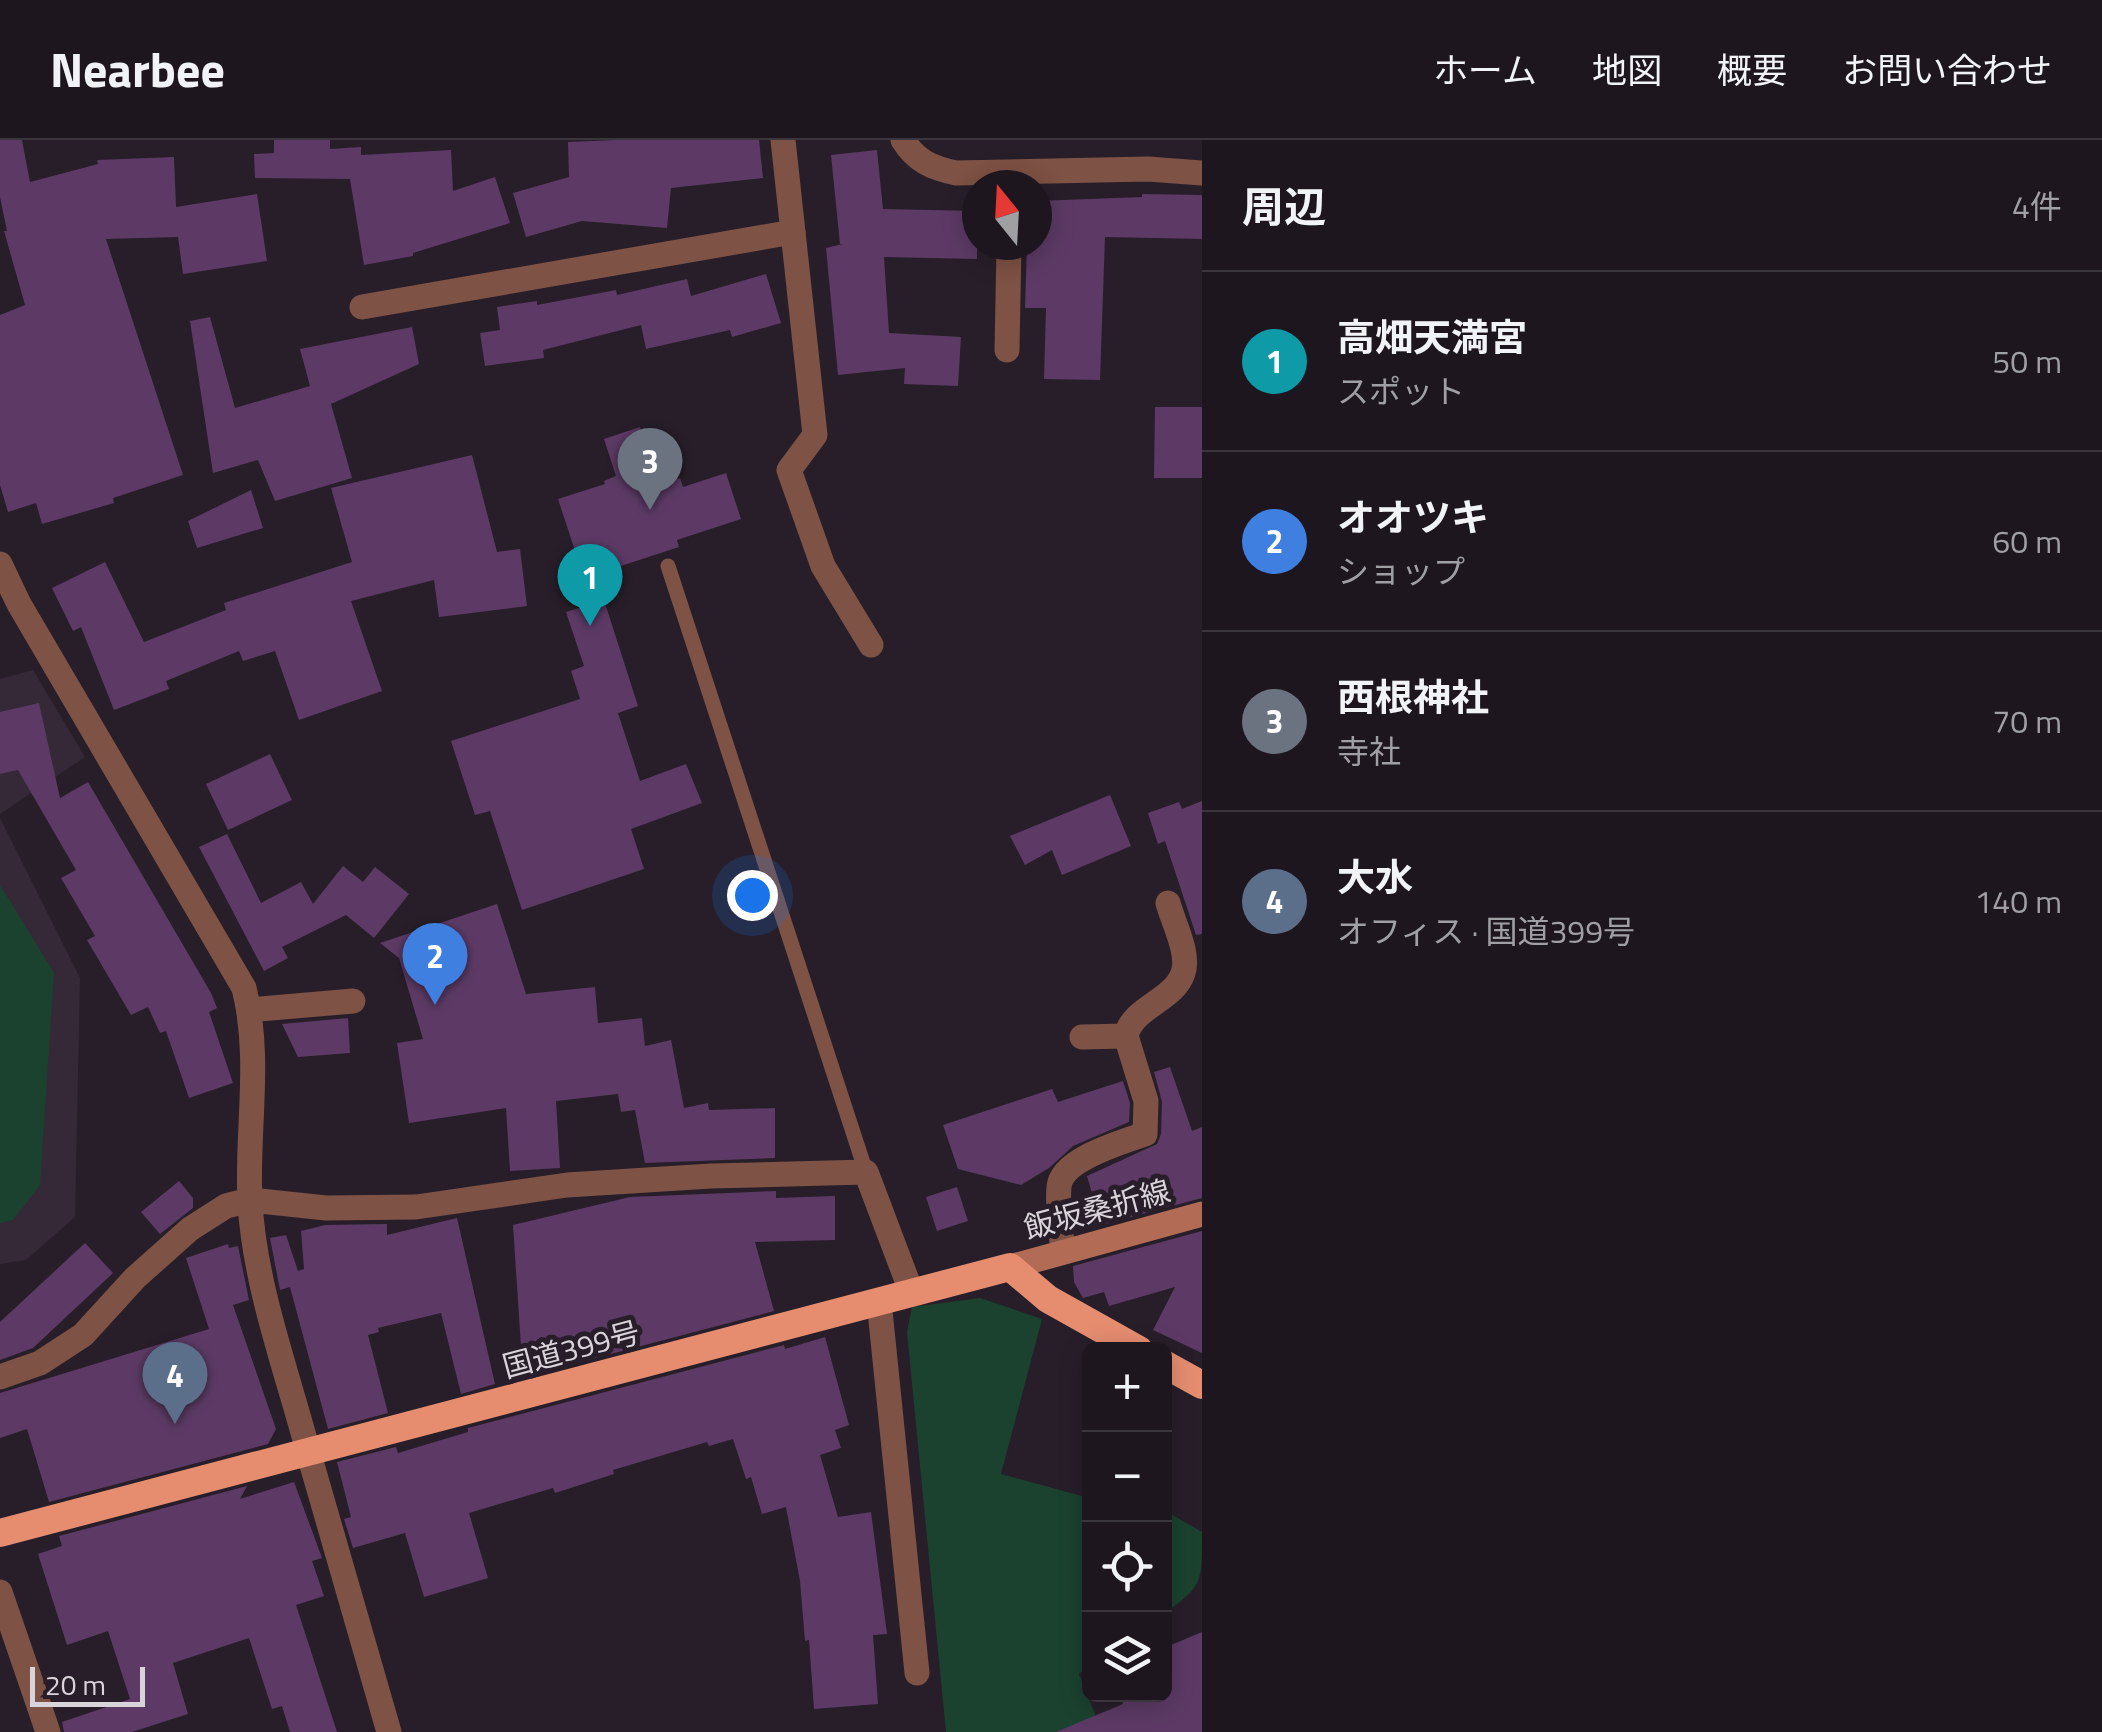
<!DOCTYPE html>
<html lang="ja">
<meta charset="utf-8">
<style>
:root{--surface:#1d161f;--page:#2a232c;--text:#f1f3f6;--muted:#a09fa4;--line:#3b353d;--accent:#ea580c}
body{margin:0;font-family:"Titillium Web","Noto Sans JP",sans-serif;background:var(--page);color:var(--text)}
.controls{position:absolute;right:30px;bottom:30px;display:grid;overflow:hidden;border-radius:15px;box-shadow:0 5px 25px #0003}
.controls button{width:90px;height:90px;display:grid;place-items:center;padding:0;border:0;border-bottom:2px solid var(--line);background:var(--surface);color:var(--text);font:50px sans-serif}
.compass{position:absolute;left:962px;top:30px;width:90px;height:90px;border-radius:50%;background:var(--surface);box-shadow:0 5px 25px #0003;rotate:342deg}
.scale{position:absolute;left:30px;bottom:25px;width:115px;box-sizing:border-box;padding-left:10px;border:5px solid #d9d3da;border-top:0;font-size:28px;line-height:35px;white-space:nowrap;color:#d9d3da;-webkit-text-stroke:8px #271e29;paint-order:stroke}
.you{position:absolute;left:752px;top:755px;width:35px;height:35px;margin:-25px;border:8px solid #fff;border-radius:50%;background:#1a73e8;box-shadow:0 0 0 15px #1a73e833}
.badge{display:grid;place-items:center;width:65px;height:65px;border-radius:50%;background:var(--accent);color:#fff;font-size:32px;font-weight:700}
.pin{position:absolute;translate:-50% -82px;filter:drop-shadow(0 2px 5px #0008)}
.pin::after{content:'';position:absolute;top:52px;width:35px;height:30px;background:inherit;clip-path:polygon(0 0,100% 0,50% 100%)}
.list{margin:0;padding:0;list-style:none}
h2{display:flex;justify-content:space-between;align-items:center;height:130px;margin:0;padding:0 40px;font-size:42px}
h2 small{font-size:32px;font-weight:400;color:var(--muted)}
.list li{display:grid;grid-template-columns:65px 1fr auto;gap:30px;align-items:center;box-sizing:border-box;height:180px;padding:0 40px;border-top:2px solid var(--line)}
.list b{display:block;font-size:38px;white-space:nowrap}
.list p{margin:0;font-size:32px;white-space:nowrap;color:var(--muted)}
.list em{font-size:32px;font-style:normal;color:var(--muted)}
.icon{flex:none;width:55px;height:55px;fill:none;stroke:currentColor;stroke-width:2;stroke-linecap:round;stroke-linejoin:round}
.map{position:relative;flex:none;width:1202px;height:1592px;overflow:hidden}
header{display:flex;align-items:center;gap:60px;box-sizing:border-box;height:140px;padding:0 50px;background:var(--surface);border-bottom:2px solid var(--line)}
header strong{font-size:48px}
nav{display:flex;gap:55px;margin-inline-start:auto;font-size:35px}
main{display:flex}
aside{flex:1;background:var(--surface)}
.map>svg:first-child{display:block}
.built{fill:#352938}
.green{fill:#1b422f}
.building{fill:#5c3a65}
.lines{fill:none;stroke-linecap:round;stroke-linejoin:round}
.service{stroke:#7e5244;stroke-width:15}
.minor{stroke:#7e5244;stroke-width:25}
.tertiary{stroke:#7e5244;stroke-width:25}
.secondary{stroke:#b26c55;stroke-width:25}
.trunk{stroke:#e68d70;stroke-width:28}
.labels{text-anchor:middle;dominant-baseline:central;stroke-width:10;stroke-linejoin:round;paint-order:stroke}
.street-label{font-size:30px;fill:#d9d3da;stroke:#271e29}
</style>
<header>
<strong>Nearbee</strong>
<nav><a>ホーム</a><a>地図</a><a>概要</a><a>お問い合わせ</a></nav>
</header>
<main>
<div class="map">
<svg width="1202" height="1592" viewBox="0 0 1202 1592">
<rect width="100%" height="100%" fill="#271e29"/>
<g class="built">
<path d="M33,530L85,617L0,674V539Z"/>
<path d="M0,678L80,838L75,1077L26,1120L0,1124Z"/>
</g>
<g class="green">
<path d="M0,745L54,833L40,1045L13,1080L0,1083Z"/>
<path d="M980,1158L1042,1179L1001,1334L1089,1358V1526L1079,1534L1102,1592H946L907,1192L912,1167Z"/>
<path d="M1164,1370L1202,1392C1202,1444 1202,1446 1165,1473Z"/>
</g>
<g class="building">
<path d="M0,0H22L30,42L98,24L97,20L174,17L176,67L257,54L267,121L183,134L178,97L106,99L183,335L113,358L114,363L42,384L36,363L8,372L0,345V175L25,165L4,91H7L0,57Z"/>
<path d="M274,0H330V9L361,7V15L451,10L453,51L495,37L510,83L413,113V116L364,125L350,39L255,38L254,14L274,13Z"/>
<path d="M617,0H759L763,38L671,48L667,88L582,81L526,97L513,53L569,37L568,2Z"/>
<path d="M877,10L883,69L977,71V119L884,117L889,193L961,197L958,246L904,244L905,228L838,235L826,108L843,104H840L831,15Z"/>
<path d="M1142,54L1202,55V99L1105,97L1100,240L1044,239L1046,168H1025L1027,105H1037V61L1142,57Z"/>
<path d="M766,134L781,183L732,197L730,190L646,209L641,185L543,210L544,218L485,226L480,193L500,190L497,167L537,161V165L616,150L617,155L687,139L691,156Z"/>
<path d="M210,177L235,268L310,246L300,209L412,187L419,224L331,264L352,338L275,361L258,320L213,333L190,181Z"/>
<path d="M1155,267H1202V338H1154Z"/>
<path d="M640,287L653,325L666,320L672,341L680,338L683,347L726,333L741,379L677,400L679,407L584,438L558,359L605,344L604,341L616,336L604,299Z"/>
<path d="M472,315L497,412L520,409L527,466L439,477L434,440L351,461L382,551L299,580L275,511L243,521L239,511L166,541L169,549L114,570L81,487L73,491L52,448L105,422L144,502L226,470L224,463L352,422L331,348Z"/>
<path d="M251,350L263,388L197,408L188,381Z"/>
<path d="M604,460L638,566L618,573L640,641L686,624L702,663L631,689L644,729L522,770L490,671L475,675L451,601L580,559L571,531L584,526L566,472Z"/>
<path d="M39,563L60,658L88,642L211,853L217,868L209,872L233,943L189,958L166,891L160,893L148,867L131,875L87,800L95,796L61,738L76,730L18,630L0,634V572Z"/>
<path d="M270,614L292,660L228,690L206,644Z"/>
<path d="M1110,655L1131,706L1062,735L1052,710L1025,725L1010,696Z"/>
<path d="M1202,661V794L1196,795L1165,701L1158,704L1148,673L1179,662L1182,669Z"/>
<path d="M227,694L261,763L301,742L313,764L343,726L363,742L375,727L409,754L374,798L346,775L282,807L288,818L264,831L199,707Z"/>
<path d="M497,764L526,854L595,847L598,883L642,878L645,906L671,900L684,968L708,963L709,970L775,968V1018L645,1023L635,970L621,972L618,954L556,961L560,1028L510,1031L506,968L409,983L397,903L423,899L399,818L380,803Z"/>
<path d="M348,878L350,913L298,917L282,884Z"/>
<path d="M1170,927L1192,991L1202,987V1058L1101,1085L1087,1036L1157,1004L1161,994L1162,962L1154,932Z"/>
<path d="M1123,941L1130,963L1129,982L1073,1006L1049,1028L1021,1045L958,1029L943,985L1052,949L1058,962Z"/>
<path d="M179,1041L193,1058V1068L160,1094L141,1072Z"/>
<path d="M957,1047L968,1081L937,1091L926,1057Z"/>
<path d="M776,1051V1058L835,1056V1100L755,1102L774,1171L523,1237L513,1085L630,1057Z"/>
<path d="M457,1078L495,1244L461,1254L441,1173L378,1188L379,1192L368,1195L388,1273L328,1289L290,1147L280,1150L270,1098L286,1095L298,1131L304,1129L301,1091L325,1085L387,1084V1095Z"/>
<path d="M1202,1091V1213L1153,1190L1175,1147L1109,1166L1104,1152L1083,1158L1074,1142L1073,1126Z"/>
<path d="M85,1103L113,1133L33,1208L0,1220V1182Z"/>
<path d="M228,1104L229,1108L238,1106L249,1160L233,1165L276,1289L268,1304L49,1362L27,1289L0,1298V1253L209,1189L186,1118Z"/>
<path d="M825,1197L849,1285L835,1290L841,1308L820,1315L838,1377L871,1372L887,1494L873,1495L878,1564L814,1569L809,1500L805,1501L800,1441L786,1367L762,1374L751,1337L746,1339L733,1299L709,1306L707,1302L613,1330L614,1334L555,1353L553,1348L469,1373L488,1438L424,1457L405,1393L353,1408L344,1379L351,1377L337,1322L396,1307L398,1313L468,1292V1288L784,1205L785,1209Z"/>
<path d="M294,1342L322,1418L312,1421L324,1456L296,1465L337,1592H290L282,1566L272,1569L249,1498L173,1523L188,1574L132,1592H64L62,1582L130,1559L108,1491L67,1505L38,1414L62,1406L59,1396L247,1346L240,1359Z"/>
<path d="M1202,1492V1592H1056L1123,1564L1119,1554H1164V1508Z"/>
</g>
<g class="lines">
<path class="service" d="M668,426L866,1032"/>
<g class="minor">
<path d="M783,0L815,295L789,330L823,426L871,505"/>
<path d="M903,0C916,21 932,28 956,33L1148,29L1202,33"/>
<path d="M362,167L793,92"/>
<path d="M1007,210L1009,105"/>
<path d="M249,870L353,861"/>
<path d="M1082,897L1126,896"/>
<path d="M1063,1112C1061,1091 1057,1068 1059,1047C1061,1019 1122,1002 1145,994L1146,961L1126,896C1132,867 1174,861 1183,833C1190,814 1173,782 1168,763"/>
<path d="M879,1161L917,1533"/>
<path d="M0,1237L40,1223L83,1195L135,1138L190,1089L226,1066L250,1060L326,1068L416,1067L567,1045L711,1036L866,1032L911,1151"/>
<path d="M308,1311L389,1592"/>
<path d="M0,1452L48,1592"/>
</g>
<path class="tertiary" d="M0,424L19,464L244,848C262,920 246,991 250,1063C255,1147 287,1231 308,1311"/>
<path class="secondary" d="M1010,1127L1202,1074"/>
<g class="trunk">
<path d="M1164,1224L1202,1245"/>
<path d="M0,1393L1010,1127L1048,1159L1139,1210"/>
</g>
</g>
<g class="labels">
<g class="street-label">
<text transform="translate(1097 1069) rotate(-15)">飯坂桑折線</text>
<text transform="translate(571 1209) rotate(-15)">国道399号</text>
</g>
</g>
</svg>
<div class="controls">
<button>+</button>
<button>−</button>
<button><svg class="icon" aria-label="locate" viewBox="0 0 24 24"><circle cx="12" cy="12" r="6"/><path d="M12 2v4M12 18v4M2 12h4M18 12h4"/></svg></button>
<button><svg class="icon" aria-label="layers" viewBox="0 0 24 24"><path d="M12 4l9 5-9 5-9-5zM3 14l9 5 9-5"/></svg></button>
</div>
<svg class="compass" viewBox="-18 -18 36 36"><path d="M0-13l5 13h-10z" fill="#e53935"/><path d="M0 13l5-13h-10z" fill="#a09fa4"/></svg>
<div class="scale">20 m</div>
<div class="you"></div>
<div class="pin badge" style="left:590px;top:486px;background:#0f9aa8">1</div>
<div class="pin badge" style="left:435px;top:865px;background:#3f7fe0">2</div>
<div class="pin badge" style="left:650px;top:370px;background:#6b7280">3</div>
<div class="pin badge" style="left:175px;top:1284px;background:#5c6f8a">4</div>
</div>
<aside>
<h2>周辺<small>4件</small></h2>
<ul class="list">
<li><span class="badge" style="background:#0f9aa8">1</span><div><b>高畑天満宮</b><p>スポット</p></div><em>50 m</em></li>
<li><span class="badge" style="background:#3f7fe0">2</span><div><b>オオツキ</b><p>ショップ</p></div><em>60 m</em></li>
<li><span class="badge" style="background:#6b7280">3</span><div><b>西根神社</b><p>寺社</p></div><em>70 m</em></li>
<li><span class="badge" style="background:#5c6f8a">4</span><div><b>大水</b><p>オフィス · 国道399号</p></div><em>140 m</em></li>
</ul>
</aside>
</main>
